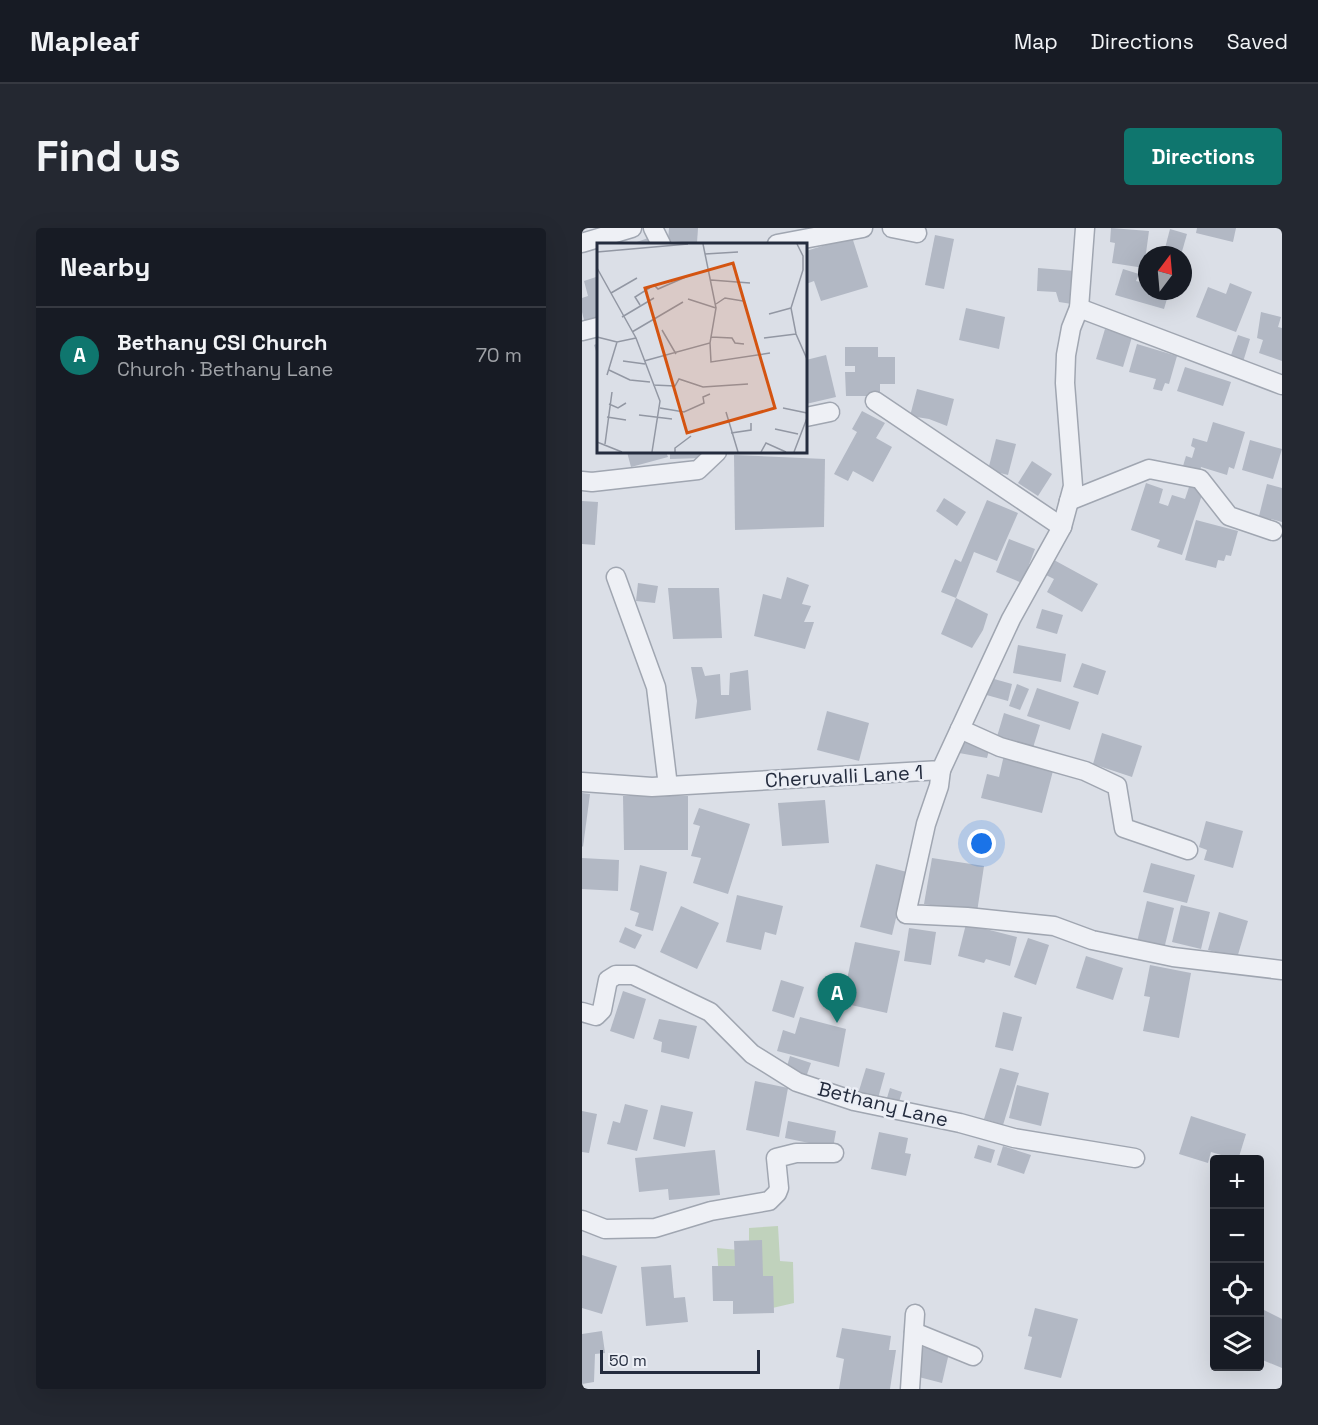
<!DOCTYPE html>
<meta charset="utf-8">
<style>
:root{--surface:#171b24;--page:#242831;--text:#f1f3f6;--muted:#9ea1a6;--line:#363941;--accent:#0f766e}
body{margin:0;font-family:"Space Grotesk",sans-serif;background:var(--page);color:var(--text)}
.controls{position:absolute;right:18px;bottom:18px;display:grid;overflow:hidden;border-radius:6px;box-shadow:0 6px 24px #0002}
.controls button{width:54px;height:54px;display:grid;place-items:center;padding:0;border:0;border-bottom:2px solid var(--line);background:var(--surface);color:var(--text);font:30px sans-serif}
.compass{position:absolute;left:556px;top:18px;width:54px;height:54px;border-radius:50%;background:var(--surface);box-shadow:0 6px 24px #0002;rotate:16deg}
.scale{position:absolute;left:18px;bottom:15px;width:160px;box-sizing:border-box;padding-left:6px;border:3px solid #242c3e;border-top:0;font-size:16px;line-height:21px;white-space:nowrap;color:#242c3e;-webkit-text-stroke:4px #ebeef5;paint-order:stroke}
.you{position:absolute;left:400px;top:616px;width:21px;height:21px;margin:-15px;border:4px solid #fff;border-radius:50%;background:#1a73e8;box-shadow:0 0 0 9px #1a73e833}
.badge{display:grid;place-items:center;width:39px;height:39px;border-radius:50%;background:var(--accent);color:#fff;font-size:20px;font-weight:700}
.pin{position:absolute;translate:-50% -50px;filter:drop-shadow(0 2px 3px #0008)}
.pin::after{content:'';position:absolute;top:32px;width:21px;height:18px;background:inherit;clip-path:polygon(0 0,100% 0,50% 100%)}
.list{margin:0;padding:0;list-style:none}
h2{display:flex;justify-content:space-between;align-items:center;height:78px;margin:0;padding:0 24px;font-size:26px}
h2 small{font-size:20px;font-weight:400;color:var(--muted)}
.list li{display:grid;grid-template-columns:39px 1fr auto;gap:18px;align-items:center;box-sizing:border-box;height:96px;padding:0 24px;border-top:2px solid var(--line)}
.list b{display:block;font-size:22px;white-space:nowrap}
.list p{margin:0;font-size:20px;white-space:nowrap;color:var(--muted)}
.list em{font-size:20px;font-style:normal;color:var(--muted)}
.icon{flex:none;width:33px;height:33px;fill:none;stroke:currentColor;stroke-width:2;stroke-linecap:round;stroke-linejoin:round}
.map{position:relative;flex:none;width:700px;height:1161px;overflow:hidden;border-radius:6px}
header{display:flex;align-items:center;gap:36px;box-sizing:border-box;height:84px;padding:0 30px;background:var(--surface);border-bottom:2px solid var(--line)}
header strong{font-size:28px}
nav{display:flex;gap:33px;margin-inline-start:auto;font-size:21px}
.intro{display:flex;align-items:center;justify-content:space-between;box-sizing:border-box;height:144px;padding:0 36px}
h1{margin:0;font-size:42px}
.button{padding:15px 27px;border-radius:6px;background:var(--accent);color:#fff;font-size:21px;font-weight:700}
main{display:flex;gap:36px;padding:0 36px}
aside{flex:1;background:var(--surface);border-radius:6px;box-shadow:0 6px 24px #0002}
.map>svg:first-child{display:block}
.green{fill:#c0d2bc}
.building{fill:#b2b8c4}
.lines{fill:none;stroke-linecap:round;stroke-linejoin:round}
.minor-casing{stroke:#a0a6b1;stroke-width:21}
.minor{stroke:#eef0f5;stroke-width:18}
.labels{text-anchor:middle;dominant-baseline:central;stroke-width:5;stroke-linejoin:round;paint-order:stroke}
.street-label{font-size:20px;fill:#242c3e;stroke:#ebeef5}
.inset-road{fill:none;stroke:#9297a3;stroke-width:1.5}
.view{fill:#d45411;fill-opacity:0.15;stroke:#d45411;stroke-width:3}
.inset-edge{fill:none;stroke:#242c3e;stroke-width:3}
</style>
<header>
<strong>Mapleaf</strong>
<nav><a>Map</a><a>Directions</a><a>Saved</a></nav>
</header>
<div class="intro"><h1>Find us</h1><a class="button">Directions</a></div>
<main>
<aside>
<h2>Nearby<small></small></h2>
<ul class="list">
<li><span class="badge">A</span><div><b>Bethany CSI Church</b><p>Church · Bethany Lane</p></div><em>70 m</em></li>
</ul>
</aside>
<div class="map">
<svg width="700" height="1161" viewBox="0 0 700 1161">
<rect width="100%" height="100%" fill="#dbdfe7"/>
<path class="green" d="M196,998L198,1033L211,1034L212,1075L186,1081L138,1069L135,1020L167,1023V1000Z"/>
<g class="building">
<path d="M87,0H116L115,15L86,13Z"/>
<path d="M529,0L567,3L562,40L530,35L533,15L528,14Z"/>
<path d="M615,0H654L651,14L614,5Z"/>
<path d="M588,1L605,6L599,27L582,24Z"/>
<path d="M353,7L372,11L362,61L343,57Z"/>
<path d="M72,8L74,16H49Z"/>
<path d="M270,9L286,59L239,73L232,53L224,56V23Z"/>
<path d="M456,40L493,43L490,76L477,74L474,64L455,63Z"/>
<path d="M541,41L557,46L554,53L562,55L565,46V63L587,64L582,81L533,67Z"/>
<path d="M14,49L16,56V92L3,96L0,84V70L6,68L2,53Z"/>
<path d="M648,55L670,64L654,104L614,89L626,59L644,66Z"/>
<path d="M384,80L423,89L417,121L377,112Z"/>
<path d="M679,84L699,89L696,99L700,100V133L677,125L681,112L675,110Z"/>
<path d="M523,101L550,109L541,139L514,131Z"/>
<path d="M656,107L668,111L661,134L648,130Z"/>
<path d="M16,115V129L12,117Z"/>
<path d="M555,116L595,128L587,156L583,155L580,163L571,161L574,151L547,144Z"/>
<path d="M263,119H296V129H313V156H298V168H264L263,144H273V138H263Z"/>
<path d="M244,127L254,169L224,176V132Z"/>
<path d="M603,139L649,154L641,178L595,163Z"/>
<path d="M335,161L372,171L365,198L347,191L328,188Z"/>
<path d="M280,183L303,195L294,210L310,219L291,254L271,243L266,253L252,246L275,204L270,201Z"/>
<path d="M631,194L663,204L652,241L647,239L645,247L619,239L618,243L601,238L604,228L610,230L613,220L609,218L611,210L625,214Z"/>
<path d="M414,211L434,216L426,247L406,242Z"/>
<path d="M668,212L700,221L691,251L660,242Z"/>
<path d="M45,224H84L86,229L49,239Z"/>
<path d="M88,224H121V230L88,231Z"/>
<path d="M152,227L243,231L242,299L153,302Z"/>
<path d="M450,233L470,246L456,268L436,255Z"/>
<path d="M564,255L581,261L577,275L586,278L590,267L603,271L608,256L622,261L600,327L575,319L578,312L549,302Z"/>
<path d="M685,256L700,260V294L677,288Z"/>
<path d="M362,270L384,284L375,298L354,283Z"/>
<path d="M405,272L436,285L415,333L392,324L374,370L359,364L373,331L379,334Z"/>
<path d="M0,273L16,274L13,317L0,316Z"/>
<path d="M614,292L656,303L649,328L644,327L642,333L636,332L634,340L603,332Z"/>
<path d="M427,311L453,321L440,355L414,344Z"/>
<path d="M472,332L516,356L500,384L465,364L472,351L464,347Z"/>
<path d="M205,349L227,357L220,376L229,378L222,394H232L223,421L172,408L181,366L199,371Z"/>
<path d="M56,355L76,358L73,375L54,373Z"/>
<path d="M86,360H137L140,410L91,411Z"/>
<path d="M374,370L406,386L401,402L390,420L359,406Z"/>
<path d="M460,381L481,387L475,406L454,400Z"/>
<path d="M436,417L484,426L479,454L431,445Z"/>
<path d="M500,435L524,443L516,467L491,459Z"/>
<path d="M109,439H120L123,448L138,446L139,467H147L148,445L166,442L169,482L113,491L115,473Z"/>
<path d="M405,449L430,456L426,473L401,466Z"/>
<path d="M435,456L447,461L438,482L427,478Z"/>
<path d="M455,460L497,474L488,502L445,488Z"/>
<path d="M245,483L287,495L277,533L235,522Z"/>
<path d="M422,485L458,497L450,523L414,512Z"/>
<path d="M520,505L560,518L550,549L511,536Z"/>
<path d="M379,514L408,519L405,530L377,525Z"/>
<path d="M422,527L472,539L460,585L399,570L405,546L417,549Z"/>
<path d="M0,565L8,566L1,619L0,618Z"/>
<path d="M41,568H106V622H42Z"/>
<path d="M243,572L247,615L200,618L196,575Z"/>
<path d="M117,580L168,596L146,666L111,655L119,630L109,628L118,598L111,596Z"/>
<path d="M624,593L661,603L651,640L622,632L625,622L617,619Z"/>
<path d="M0,630L37,632L36,663L0,661Z"/>
<path d="M350,630L402,638L395,684L342,676Z"/>
<path d="M569,635L613,647L605,675L561,664Z"/>
<path d="M294,636L325,644L310,707L278,699Z"/>
<path d="M58,637L85,644L71,703L53,698L57,685L48,682Z"/>
<path d="M155,667L201,678L194,707L183,704L179,722L144,714Z"/>
<path d="M565,673L592,680L582,721L555,714Z"/>
<path d="M599,677L628,684L619,721L590,714Z"/>
<path d="M99,678L137,695L115,741L78,724Z"/>
<path d="M637,684L666,693L655,730L626,722Z"/>
<path d="M384,696L435,709L428,738L404,731L402,735L376,728Z"/>
<path d="M43,699L60,707L53,721L37,714Z"/>
<path d="M327,700L354,704L349,737L322,733Z"/>
<path d="M446,710L467,717L454,757L432,749Z"/>
<path d="M273,714L318,723L305,785L260,775Z"/>
<path d="M504,728L541,740L531,772L494,760Z"/>
<path d="M568,737L609,745L597,810L561,803L568,769L562,768Z"/>
<path d="M199,752L222,759L212,790L190,783Z"/>
<path d="M41,763L64,771L52,811L28,803Z"/>
<path d="M421,784L440,789L431,823L413,819Z"/>
<path d="M218,789L264,801L257,839L195,823L201,802L213,806Z"/>
<path d="M77,791L115,798L107,831L79,824L80,814L71,811Z"/>
<path d="M208,828L229,835L223,852L203,845Z"/>
<path d="M284,840L303,845L295,874L275,869Z"/>
<path d="M418,840L437,845L421,897L402,891Z"/>
<path d="M173,853L206,860L197,909L164,902Z"/>
<path d="M435,857L467,865L459,898L427,890Z"/>
<path d="M308,860L320,864L316,877L304,873Z"/>
<path d="M43,876L66,882L55,923L25,916L31,893L38,895Z"/>
<path d="M79,877L111,884L103,919L71,911Z"/>
<path d="M0,883L15,886L7,925L0,924Z"/>
<path d="M609,888L664,906L656,932L629,924L626,935L597,926Z"/>
<path d="M206,893L254,903L251,920L203,910Z"/>
<path d="M297,904L326,910L323,925L329,926L324,948L289,941Z"/>
<path d="M396,917L413,922L409,935L392,930Z"/>
<path d="M421,918L449,927L442,946L415,937Z"/>
<path d="M133,922L138,967L87,972L86,961L57,964L53,930Z"/>
<path d="M180,1012L181,1048H191L192,1085L151,1086V1073H131L130,1038H153L152,1013Z"/>
<path d="M0,1027L35,1038L20,1086L0,1080Z"/>
<path d="M89,1037L92,1070L103,1069L106,1094L64,1098L59,1039Z"/>
<path d="M453,1080L496,1091L479,1150L442,1141L450,1109L446,1108Z"/>
<path d="M678,1080L700,1091V1140L678,1131Z"/>
<path d="M260,1100L309,1108L307,1122H314L308,1161H257L262,1131L254,1129Z"/>
<path d="M20,1103L23,1125L13,1126L12,1154L0,1156V1106Z"/>
<path d="M336,1118L367,1125L360,1155L329,1147Z"/>
</g>
<g class="lines">
<defs>
<g id="minor">
<path d="M71,0L79,16"/>
<path d="M310,0L335,5"/>
<path d="M0,15L50,0"/>
<path d="M195,16L281,0"/>
<path d="M497,80L700,157"/>
<path d="M0,103L16,99"/>
<path d="M224,189L248,184"/>
<path d="M0,253L10,254L116,242L135,224"/>
<path d="M487,273L567,241L618,251L647,288L691,303"/>
<path d="M480,299L491,258L483,155L484,127L489,100L497,80L503,0"/>
<path d="M34,349L74,459L86,558"/>
<path d="M378,501L418,519L503,543L535,558L542,600L606,622"/>
<path d="M359,542L357,558L344,596L324,686L385,689L472,698L510,712L591,729L700,742"/>
<path d="M0,554L70,559L359,542L429,391L480,299L293,173"/>
<path d="M0,784L14,788L20,782L26,752L34,747H51L128,784L170,826L215,854L272,873L378,895L432,910L553,930"/>
<path d="M0,992L23,1001L73,1000L129,983L187,973L195,965L197,960L194,930L214,925H252"/>
<path d="M332,1104L391,1128"/>
<path d="M328,1161L333,1086"/>
</g>
</defs>
<use href="#minor" class="minor-casing"/>
<use href="#minor" class="minor"/>
</g>
<g class="labels">
<g class="street-label">
<text transform="translate(262 548) rotate(-3)">Cheruvalli Lane 1</text>
<text transform="translate(301 876) rotate(14)">Bethany Lane</text>
</g>
</g>
<g transform="translate(15 15)">
<rect width="210" height="210" fill="#dbdfe7"/>
<path class="inset-road" d="M106,1L119,65M200,1L206,13V27L194,65L199,91L210,116M0,9L91,1M108,11L141,9M0,25L39,95L63,158L55,209M114,37L153,40M14,50L40,35M119,61L128,55L146,58M43,62L38,54L57,42L61,46L91,33M172,71L194,65M25,74L57,55M65,87L79,111M35,89L86,59M0,94L20,99L39,95M114,94L135,95L138,100L147,101M167,95L199,91M113,100L114,119L173,110M26,118L48,121M47,118L113,100L119,65L91,56M12,127L33,137L53,139M10,132L20,99M56,142L78,143L82,136L106,144L151,141M12,161L21,165L29,160M63,165L87,169L107,160L106,154L113,151M186,165L210,170M129,169L141,209M42,172L75,176M10,174L29,177M178,186L201,191M134,190L154,187V180M0,199L25,209M8,201L15,149M78,209V205L94,193M164,209L169,200L189,209M197,209L210,175"/>
<path class="view" d="M136,20L178,165L90,190L48,45Z"/>
<rect width="210" height="210" class="inset-edge"/>
</g>
</svg>
<div class="controls">
<button>+</button>
<button>−</button>
<button><svg class="icon" aria-label="locate" viewBox="0 0 24 24"><circle cx="12" cy="12" r="6"/><path d="M12 2v4M12 18v4M2 12h4M18 12h4"/></svg></button>
<button><svg class="icon" aria-label="layers" viewBox="0 0 24 24"><path d="M12 4l9 5-9 5-9-5zM3 14l9 5 9-5"/></svg></button>
</div>
<svg class="compass" viewBox="-18 -18 36 36"><path d="M0-13l5 13h-10z" fill="#e53935"/><path d="M0 13l5-13h-10z" fill="#9ea1a6"/></svg>
<div class="scale">50 m</div>
<div class="you"></div>
<div class="pin badge" style="left:255px;top:795px">A</div>
</div>
</main>
